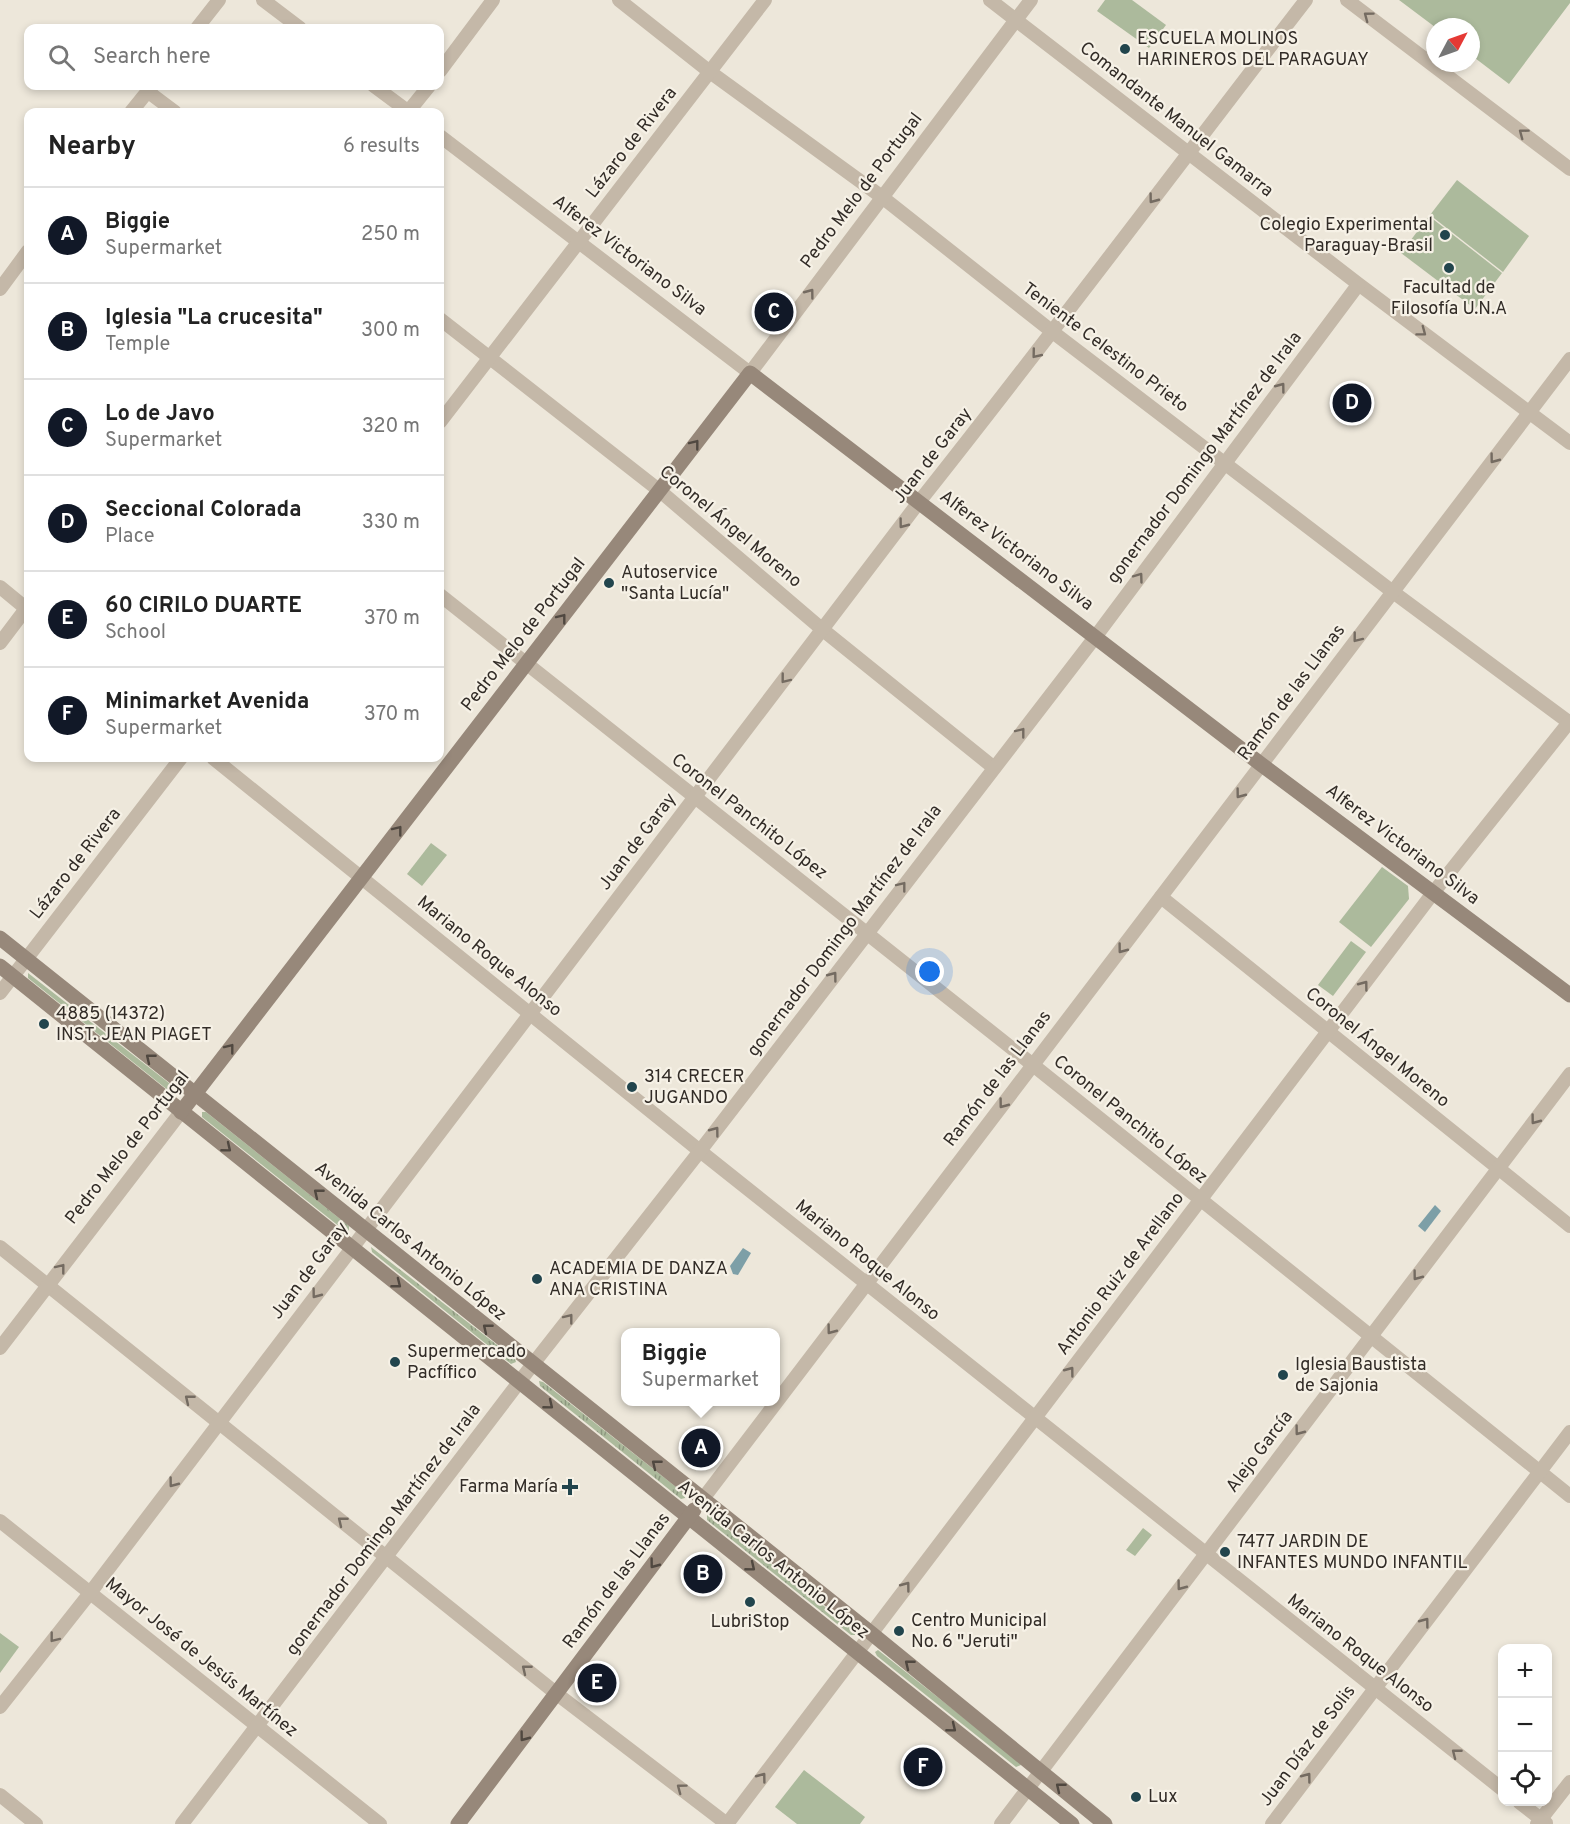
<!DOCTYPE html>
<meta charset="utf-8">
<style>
:root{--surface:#fff;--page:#f6f6f6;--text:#222;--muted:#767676;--line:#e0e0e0;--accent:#111827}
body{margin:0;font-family:Overpass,sans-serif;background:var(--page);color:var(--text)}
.controls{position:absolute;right:18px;bottom:18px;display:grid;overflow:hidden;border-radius:12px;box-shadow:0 3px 9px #0003}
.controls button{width:54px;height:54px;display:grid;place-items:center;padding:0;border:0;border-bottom:2px solid var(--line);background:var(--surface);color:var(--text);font:30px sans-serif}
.compass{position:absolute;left:1426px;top:18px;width:54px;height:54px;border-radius:50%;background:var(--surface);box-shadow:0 3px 9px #0003;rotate:49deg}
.you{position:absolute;left:930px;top:972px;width:21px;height:21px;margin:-15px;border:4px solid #fff;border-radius:50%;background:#1a73e8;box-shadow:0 0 0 9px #1a73e833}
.badge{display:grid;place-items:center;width:39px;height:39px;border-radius:50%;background:var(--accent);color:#fff;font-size:20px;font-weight:700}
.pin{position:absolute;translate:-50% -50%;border:3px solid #fff;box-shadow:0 2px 6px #0006}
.popup{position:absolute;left:621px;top:1328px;width:159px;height:78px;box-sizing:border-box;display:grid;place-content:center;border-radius:12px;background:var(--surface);filter:drop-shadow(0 2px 4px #0005);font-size:20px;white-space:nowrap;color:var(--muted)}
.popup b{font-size:22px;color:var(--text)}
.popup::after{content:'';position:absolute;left:50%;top:100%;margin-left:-12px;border:12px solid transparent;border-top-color:var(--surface)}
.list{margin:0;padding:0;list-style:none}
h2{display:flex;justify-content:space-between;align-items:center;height:78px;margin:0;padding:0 24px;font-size:26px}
h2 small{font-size:20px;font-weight:400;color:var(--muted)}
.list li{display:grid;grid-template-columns:39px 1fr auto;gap:18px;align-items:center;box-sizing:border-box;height:96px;padding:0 24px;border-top:2px solid var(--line)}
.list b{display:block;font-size:22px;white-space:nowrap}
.list p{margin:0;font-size:20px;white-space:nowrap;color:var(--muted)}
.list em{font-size:20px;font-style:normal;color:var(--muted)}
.icon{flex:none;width:33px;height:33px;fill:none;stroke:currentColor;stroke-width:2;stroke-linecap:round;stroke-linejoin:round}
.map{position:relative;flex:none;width:1570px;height:1824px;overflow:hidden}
.search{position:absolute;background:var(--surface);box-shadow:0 3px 9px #0003;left:24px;top:24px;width:420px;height:66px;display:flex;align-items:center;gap:15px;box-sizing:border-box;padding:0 21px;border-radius:12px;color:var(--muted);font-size:22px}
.panel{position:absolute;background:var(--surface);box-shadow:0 3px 9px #0003;left:24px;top:108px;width:420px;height:654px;border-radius:12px}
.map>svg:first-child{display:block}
.grass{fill:url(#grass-tufts)}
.pitch{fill:#acba9c}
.water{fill:#7d9fa7}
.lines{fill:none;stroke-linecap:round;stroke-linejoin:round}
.street{stroke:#c4b8a8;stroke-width:14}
.secondary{stroke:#97887a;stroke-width:15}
.oneway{stroke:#746b61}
.oneway2{stroke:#504840}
.poi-dot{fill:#22454d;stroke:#f6f1e6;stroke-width:2}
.labels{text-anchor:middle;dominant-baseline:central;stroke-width:4.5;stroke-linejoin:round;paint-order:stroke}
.poi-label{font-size:18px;fill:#322c27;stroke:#f6f1e6;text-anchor:start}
.street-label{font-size:18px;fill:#322c27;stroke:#f6f1e6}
</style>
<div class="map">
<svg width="1570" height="1824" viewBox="0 0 1570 1824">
<defs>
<pattern id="grass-tufts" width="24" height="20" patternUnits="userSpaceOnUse" patternTransform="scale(1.5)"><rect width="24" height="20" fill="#acba9c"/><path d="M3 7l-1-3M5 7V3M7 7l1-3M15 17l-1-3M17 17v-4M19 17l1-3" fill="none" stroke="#8d977f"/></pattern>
</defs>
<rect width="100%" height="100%" fill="#ede7da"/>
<g class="grass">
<path d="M28,973L178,1090V1095H174L28,978Z"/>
<path d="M202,1112H206L349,1226V1231H345L202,1117Z"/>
<path d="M371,1247L515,1359L516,1362L511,1364L372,1252Z"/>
<path d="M539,1381L543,1382L685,1494V1498L681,1499L540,1386Z"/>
<path d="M707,1515L711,1516L854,1630L855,1635H851L707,1520Z"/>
<path d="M878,1650L1020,1762L1021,1765L1016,1767L877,1656L875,1652Z"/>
</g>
<g class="pitch">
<path d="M1105,0H1132L1166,25L1149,48L1097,11Z"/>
<path d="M1399,0H1570V3L1509,84L1471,55V27H1435Z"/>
<path d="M1457,180L1529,236L1503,272L1430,215Z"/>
<path d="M1429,216L1502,273L1475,309L1401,253Z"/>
<path d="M431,843L447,855L422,886L407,874Z"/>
<path d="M1382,867L1408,886L1409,899L1371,947L1339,922Z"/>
<path d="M1351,941L1366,952L1333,996L1318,985Z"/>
<path d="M1143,1528L1152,1535L1135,1556L1126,1550Z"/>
<path d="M0,1633L19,1647L0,1673Z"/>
<path d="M804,1770L865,1817L860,1824H797L775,1807Z"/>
</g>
<g class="water">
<path d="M1435,1205L1441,1211L1425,1232L1418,1226Z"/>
<path d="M743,1248L751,1253L738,1275L733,1274L730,1266Z"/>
</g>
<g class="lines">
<g class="street">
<path d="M263,0L300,28"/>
<path d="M619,0L710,72L882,197L1054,333L1393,592L1570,723"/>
<path d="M990,0L1357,283L1570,443"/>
<path d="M1347,0L1570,169"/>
<path d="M197,28L219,0"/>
<path d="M440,71L493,0"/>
<path d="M374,86L409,112"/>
<path d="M147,91L175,112"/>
<path d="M131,112L152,86"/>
<path d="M408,112L429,86"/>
<path d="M440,136L750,373L1031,0"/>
<path d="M0,289L28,251"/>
<path d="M440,319L660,491L823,630L993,767"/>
<path d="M440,422L765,0"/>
<path d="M0,587L28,610"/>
<path d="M440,595L1033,1065L1570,1496"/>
<path d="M0,643L28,606"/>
<path d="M213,758L700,1151L1502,1789"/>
<path d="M1161,897L1570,1226"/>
<path d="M0,993L181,758"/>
<path d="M0,1247L557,1694L727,1824"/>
<path d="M0,1348L181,1112"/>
<path d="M702,1500L1570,359"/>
<path d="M0,1521L380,1824"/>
<path d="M0,1707L90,1593L919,502C1051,336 1177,167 1306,0"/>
<path d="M0,1795L36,1824"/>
<path d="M1519,1802L1546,1823"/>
<path d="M182,1824L533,1364L700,1151L1096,636L1358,285"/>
<path d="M727,1824L1433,893L1570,721"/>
<path d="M1001,1824L1570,1074"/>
<path d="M1272,1824L1570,1432"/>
<path d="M1537,1824L1570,1782"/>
</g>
<g class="secondary">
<path d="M0,938L871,1633L1105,1824"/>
<path d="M0,966L1072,1824"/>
<path d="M181,1112L750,373L1262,765L1570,995"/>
<path d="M458,1824L694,1510"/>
</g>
</g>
<defs><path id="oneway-chevron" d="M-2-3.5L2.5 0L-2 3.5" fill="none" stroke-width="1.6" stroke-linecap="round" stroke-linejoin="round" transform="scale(1.5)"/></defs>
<g class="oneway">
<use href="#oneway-chevron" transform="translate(1368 16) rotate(-143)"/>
<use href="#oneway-chevron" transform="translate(1523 133) rotate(-143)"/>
<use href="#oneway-chevron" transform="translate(1153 199) rotate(127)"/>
<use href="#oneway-chevron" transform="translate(810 293) rotate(-53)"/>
<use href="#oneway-chevron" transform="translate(1422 332) rotate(37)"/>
<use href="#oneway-chevron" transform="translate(1036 354) rotate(129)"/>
<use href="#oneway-chevron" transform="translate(1281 387) rotate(-53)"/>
<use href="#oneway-chevron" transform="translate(1494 459) rotate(127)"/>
<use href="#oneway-chevron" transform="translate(903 524) rotate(127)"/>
<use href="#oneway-chevron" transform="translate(1139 577) rotate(-54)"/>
<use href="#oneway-chevron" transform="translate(1357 638) rotate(128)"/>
<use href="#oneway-chevron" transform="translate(785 679) rotate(128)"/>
<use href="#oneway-chevron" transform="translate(1021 732) rotate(-52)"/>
<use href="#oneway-chevron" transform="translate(1240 794) rotate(127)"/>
<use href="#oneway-chevron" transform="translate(902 886) rotate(-52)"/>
<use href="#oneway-chevron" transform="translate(1122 949) rotate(127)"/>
<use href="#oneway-chevron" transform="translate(833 976) rotate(-53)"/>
<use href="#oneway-chevron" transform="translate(1364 985) rotate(-53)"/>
<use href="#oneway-chevron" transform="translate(1003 1104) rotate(127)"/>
<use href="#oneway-chevron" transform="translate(1535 1120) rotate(127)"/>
<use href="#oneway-chevron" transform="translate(715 1131) rotate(-53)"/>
<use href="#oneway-chevron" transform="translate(61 1268) rotate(-52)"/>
<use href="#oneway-chevron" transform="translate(1417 1276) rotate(127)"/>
<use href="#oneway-chevron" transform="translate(316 1294) rotate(127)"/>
<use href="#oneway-chevron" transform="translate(569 1318) rotate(-52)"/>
<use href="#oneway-chevron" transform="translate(831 1330) rotate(127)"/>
<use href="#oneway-chevron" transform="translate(1070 1371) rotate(-53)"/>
<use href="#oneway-chevron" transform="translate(189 1399) rotate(-141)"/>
<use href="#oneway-chevron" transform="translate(1299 1431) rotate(127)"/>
<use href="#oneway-chevron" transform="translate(173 1483) rotate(127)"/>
<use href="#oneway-chevron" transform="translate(342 1521) rotate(-141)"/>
<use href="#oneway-chevron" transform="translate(906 1586) rotate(-53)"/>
<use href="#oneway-chevron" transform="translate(1181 1586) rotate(127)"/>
<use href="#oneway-chevron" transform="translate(1425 1622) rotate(-53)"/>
<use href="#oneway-chevron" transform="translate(54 1638) rotate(128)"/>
<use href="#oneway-chevron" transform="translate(526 1669) rotate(-141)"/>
<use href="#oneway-chevron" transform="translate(1456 1753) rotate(-142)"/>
<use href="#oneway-chevron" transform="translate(762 1777) rotate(-53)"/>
<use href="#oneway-chevron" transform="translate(1307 1777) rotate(-53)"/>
<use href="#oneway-chevron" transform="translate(681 1788) rotate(-143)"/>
</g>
<g class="oneway2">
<use href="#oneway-chevron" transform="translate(695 444) rotate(-52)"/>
<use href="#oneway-chevron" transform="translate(562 618) rotate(-52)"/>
<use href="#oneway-chevron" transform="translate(398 830) rotate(-52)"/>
<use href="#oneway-chevron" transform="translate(230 1048) rotate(-52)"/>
<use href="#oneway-chevron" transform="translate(150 1058) rotate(-141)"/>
<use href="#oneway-chevron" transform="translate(227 1148) rotate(39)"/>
<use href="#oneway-chevron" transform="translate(318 1193) rotate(-141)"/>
<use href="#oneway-chevron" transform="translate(397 1284) rotate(38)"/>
<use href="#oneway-chevron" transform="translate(487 1328) rotate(-141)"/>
<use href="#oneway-chevron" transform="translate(549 1405) rotate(39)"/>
<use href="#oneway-chevron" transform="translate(656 1464) rotate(-141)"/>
<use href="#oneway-chevron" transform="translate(654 1564) rotate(127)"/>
<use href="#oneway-chevron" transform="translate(751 1567) rotate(39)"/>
<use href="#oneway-chevron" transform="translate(909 1664) rotate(-141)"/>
<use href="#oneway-chevron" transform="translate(952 1728) rotate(39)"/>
<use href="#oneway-chevron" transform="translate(524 1737) rotate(127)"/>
<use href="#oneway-chevron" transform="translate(1060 1787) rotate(-141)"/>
</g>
<g class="poi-dot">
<circle cx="1125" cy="49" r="6"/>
<circle cx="1445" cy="235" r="6"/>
<circle cx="1449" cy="268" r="6"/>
<circle cx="609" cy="583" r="6"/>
<circle cx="44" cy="1024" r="6"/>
<circle cx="632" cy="1087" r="6"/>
<circle cx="537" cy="1279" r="6"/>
<circle cx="395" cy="1362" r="6"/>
<circle cx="1283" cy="1375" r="6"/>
<path d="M567 1478h6v6h6v6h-6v6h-6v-6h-6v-6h6z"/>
<circle cx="1225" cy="1552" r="6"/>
<circle cx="750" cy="1602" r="6"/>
<circle cx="899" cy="1631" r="6"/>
<circle cx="1136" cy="1797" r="6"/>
</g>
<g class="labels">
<g class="poi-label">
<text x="1137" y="39">ESCUELA MOLINOS<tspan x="1137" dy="21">HARINEROS DEL PARAGUAY</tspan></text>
<text x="1433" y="225" text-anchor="end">Colegio Experimental<tspan x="1433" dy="21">Paraguay-Brasil</tspan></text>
<text x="1449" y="288" text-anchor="middle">Facultad de<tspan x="1449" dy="21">Filosofía U.N.A</tspan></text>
<text x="621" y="573">Autoservice<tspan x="621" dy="21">"Santa Lucía"</tspan></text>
<text x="56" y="1014">4885 (14372)<tspan x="56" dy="21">INST. JEAN PIAGET</tspan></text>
<text x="644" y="1077">314 CRECER<tspan x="644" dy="21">JUGANDO</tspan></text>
<text x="549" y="1269">ACADEMIA DE DANZA<tspan x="549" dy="21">ANA CRISTINA</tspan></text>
<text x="407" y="1352">Supermercado<tspan x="407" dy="21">Pacfífico</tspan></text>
<text x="1295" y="1365">Iglesia Baustista<tspan x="1295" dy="21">de Sajonia</tspan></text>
<text x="558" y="1487" text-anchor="end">Farma María</text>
<text x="1237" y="1542">7477 JARDIN DE<tspan x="1237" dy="21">INFANTES MUNDO INFANTIL</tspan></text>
<text x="911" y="1621">Centro Municipal<tspan x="911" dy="21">No. 6 "Jeruti"</tspan></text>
<text x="750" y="1622" text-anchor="middle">LubriStop</text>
<text x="1148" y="1797">Lux</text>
</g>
<g class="street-label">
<text transform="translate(1176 120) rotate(38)">Comandante Manuel Gamarra</text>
<text transform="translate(632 143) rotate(-52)">Lázaro de Rivera</text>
<text transform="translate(862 191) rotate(-53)">Pedro Melo de Portugal</text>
<text transform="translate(629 256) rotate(37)">Alferez Victoriano Silva</text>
<text transform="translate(1105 348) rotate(37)">Teniente Celestino Prieto</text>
<text transform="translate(933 456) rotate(-52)">Juan de Garay</text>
<text transform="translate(1205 458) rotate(-53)">gonernador Domingo Martínez de Irala</text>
<text transform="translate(730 527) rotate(40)">Coronel Ángel Moreno</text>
<text transform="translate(1016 551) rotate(37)">Alferez Victoriano Silva</text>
<text transform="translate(524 635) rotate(-52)">Pedro Melo de Portugal</text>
<text transform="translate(1292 693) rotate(-53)">Ramón de las Llanas</text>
<text transform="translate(749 817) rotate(38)">Coronel Panchito López</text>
<text transform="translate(638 842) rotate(-53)">Juan de Garay</text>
<text transform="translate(1402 845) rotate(37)">Alferez Victoriano Silva</text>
<text transform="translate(76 864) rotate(-52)">Lázaro de Rivera</text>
<text transform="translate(845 931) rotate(-53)">gonernador Domingo Martínez de Irala</text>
<text transform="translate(489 957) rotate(39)">Mariano Roque Alonso</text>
<text transform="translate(1377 1048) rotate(39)">Coronel Ángel Moreno</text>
<text transform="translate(998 1079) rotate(-53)">Ramón de las Llanas</text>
<text transform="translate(1130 1120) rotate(39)">Coronel Panchito López</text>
<text transform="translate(128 1148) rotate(-52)">Pedro Melo de Portugal</text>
<text transform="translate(410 1242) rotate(39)">Avenida Carlos Antonio López</text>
<text transform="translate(867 1261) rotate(39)">Mariano Roque Alonso</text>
<text transform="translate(310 1271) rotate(-53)">Juan de Garay</text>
<text transform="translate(1121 1274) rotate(-53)">Antonio Ruiz de Arellano</text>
<text transform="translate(1260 1452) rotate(-53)">Alejo García</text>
<text transform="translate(384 1530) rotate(-53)">gonernador Domingo Martínez de Irala</text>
<text transform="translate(773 1560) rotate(39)">Avenida Carlos Antonio López</text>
<text transform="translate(617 1581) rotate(-53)">Ramón de las Llanas</text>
<text transform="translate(1360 1654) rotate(38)">Mariano Roque Alonso</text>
<text transform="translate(201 1658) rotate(39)">Mayor José de Jesús Martínez</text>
<text transform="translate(1308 1746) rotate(-53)">Juan Díaz de Solis</text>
</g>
</g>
</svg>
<div class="controls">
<button>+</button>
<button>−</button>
<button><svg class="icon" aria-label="locate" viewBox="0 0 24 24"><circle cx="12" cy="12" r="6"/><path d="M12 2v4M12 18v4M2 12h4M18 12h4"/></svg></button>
</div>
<svg class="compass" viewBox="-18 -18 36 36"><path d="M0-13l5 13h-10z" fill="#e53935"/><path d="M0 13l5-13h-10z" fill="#767676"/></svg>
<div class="you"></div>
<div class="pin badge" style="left:701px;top:1448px">A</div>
<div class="popup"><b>Biggie</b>Supermarket</div>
<div class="pin badge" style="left:703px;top:1574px">B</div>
<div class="pin badge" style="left:774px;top:312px">C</div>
<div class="pin badge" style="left:1352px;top:403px">D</div>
<div class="pin badge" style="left:597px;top:1683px">E</div>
<div class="pin badge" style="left:923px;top:1767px">F</div>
<div class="search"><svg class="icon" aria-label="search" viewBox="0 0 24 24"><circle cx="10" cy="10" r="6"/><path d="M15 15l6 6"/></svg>Search here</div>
<section class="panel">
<h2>Nearby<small>6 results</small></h2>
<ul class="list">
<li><span class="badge">A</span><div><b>Biggie</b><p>Supermarket</p></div><em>250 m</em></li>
<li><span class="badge">B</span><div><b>Iglesia &quot;La crucesita&quot;</b><p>Temple</p></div><em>300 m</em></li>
<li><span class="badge">C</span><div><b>Lo de Javo</b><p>Supermarket</p></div><em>320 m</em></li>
<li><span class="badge">D</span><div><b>Seccional Colorada</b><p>Place</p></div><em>330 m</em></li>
<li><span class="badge">E</span><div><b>60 CIRILO DUARTE</b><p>School</p></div><em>370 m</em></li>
<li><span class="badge">F</span><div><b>Minimarket Avenida</b><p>Supermarket</p></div><em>370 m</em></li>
</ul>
</section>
</div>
